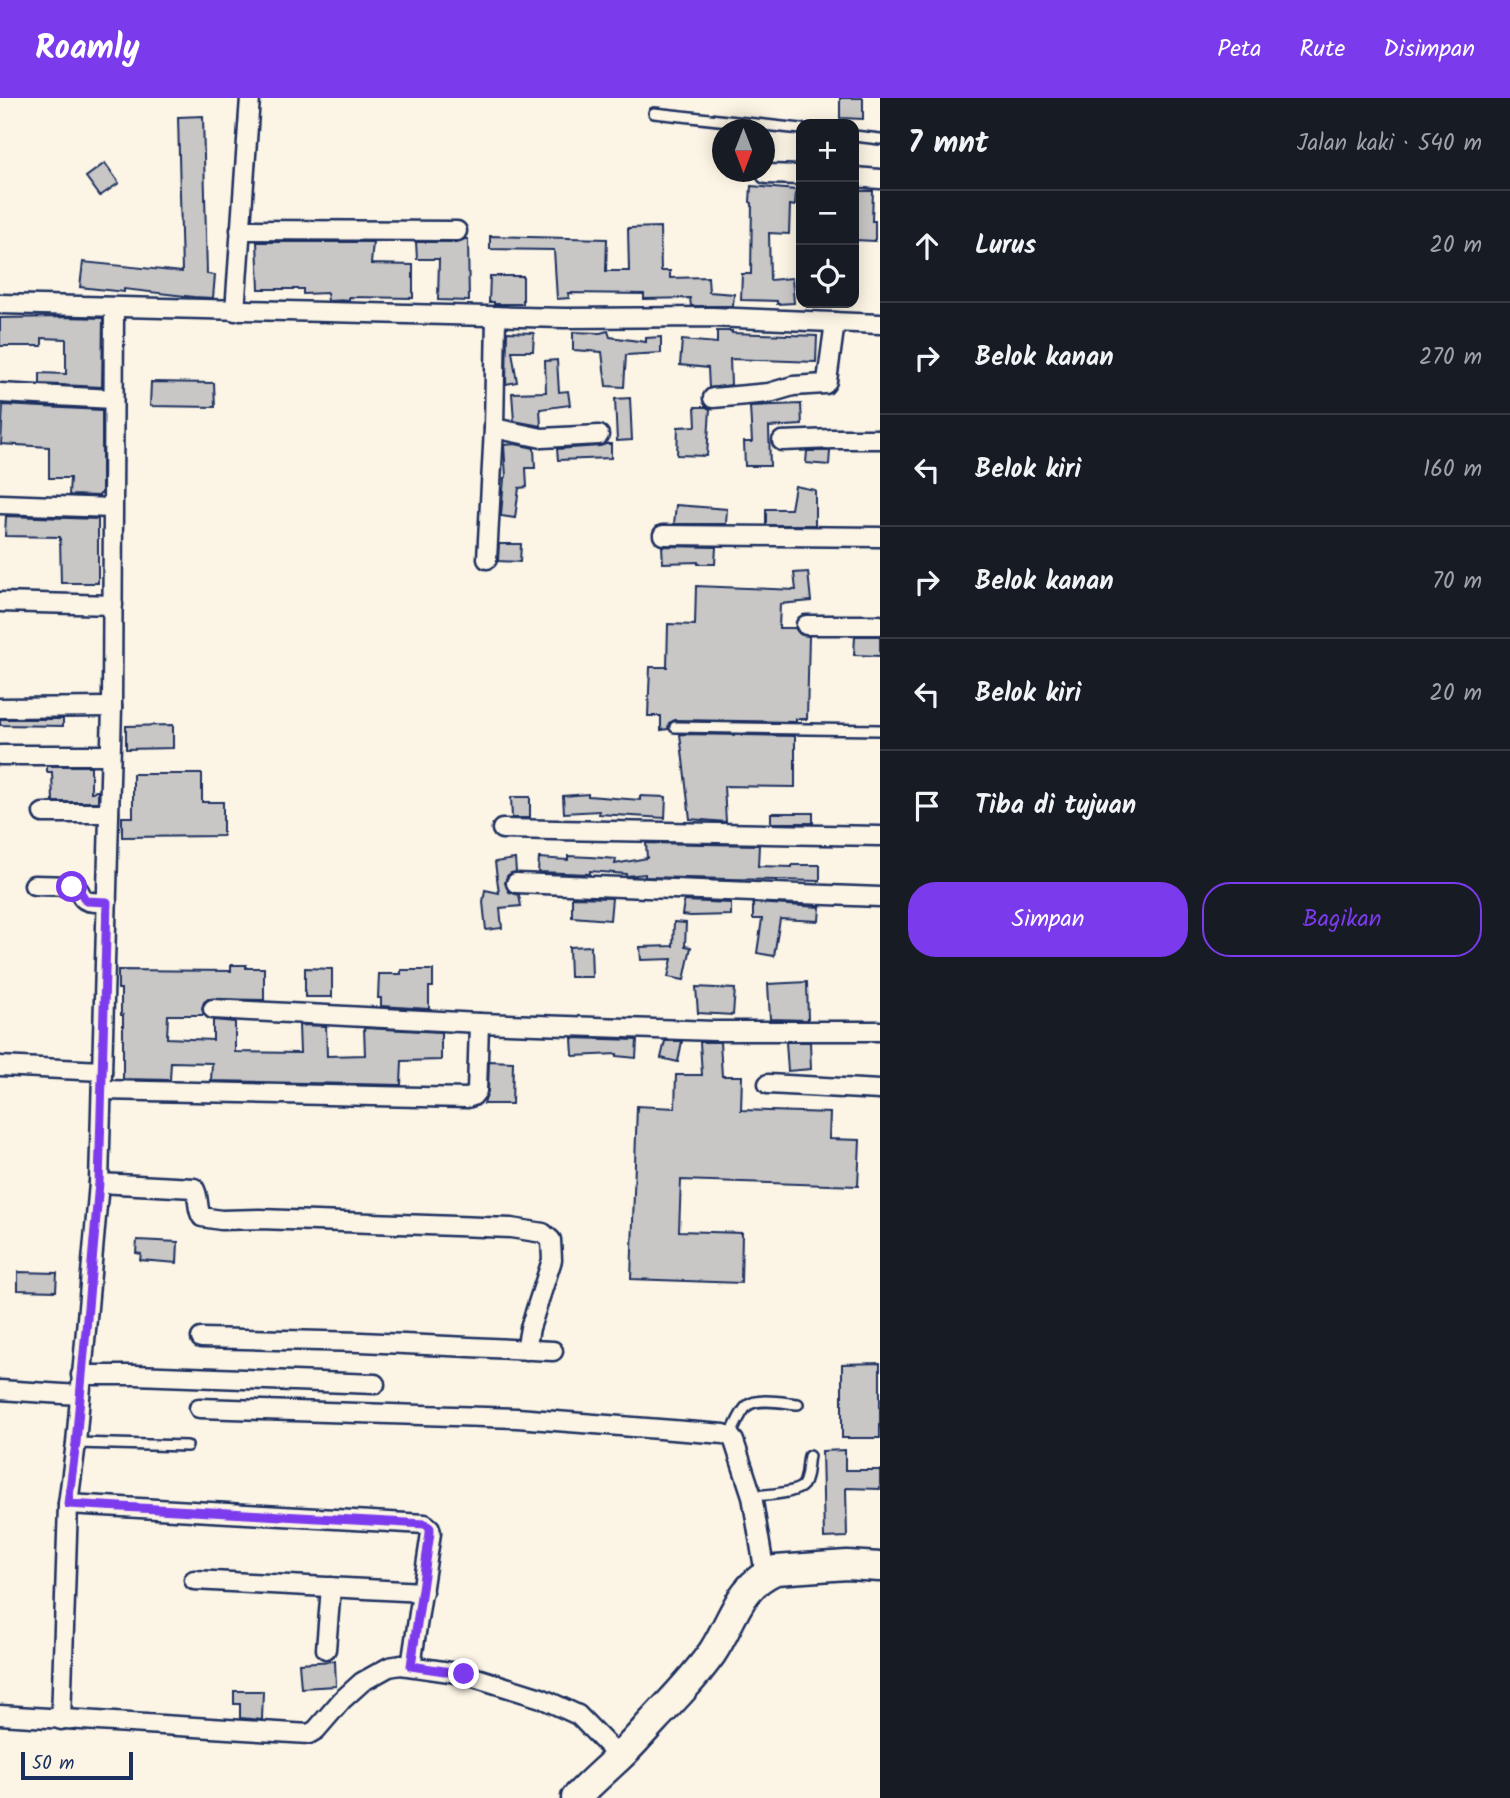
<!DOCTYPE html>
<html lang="id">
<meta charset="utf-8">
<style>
:root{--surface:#171b24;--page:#20242c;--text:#f1f3f6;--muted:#9ea1a6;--line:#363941;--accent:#7c3aed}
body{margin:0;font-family:Kalam,sans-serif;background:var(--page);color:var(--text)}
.controls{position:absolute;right:21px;top:21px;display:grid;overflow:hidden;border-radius:14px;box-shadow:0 4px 18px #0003}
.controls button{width:63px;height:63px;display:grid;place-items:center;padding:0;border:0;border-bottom:2px solid var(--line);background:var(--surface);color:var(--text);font:35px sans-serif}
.compass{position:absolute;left:712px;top:21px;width:63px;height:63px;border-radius:50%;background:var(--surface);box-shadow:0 4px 18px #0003;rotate:180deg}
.scale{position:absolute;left:21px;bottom:18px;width:112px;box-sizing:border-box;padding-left:7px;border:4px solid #1b2f5e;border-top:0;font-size:19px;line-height:24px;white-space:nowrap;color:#1b2f5e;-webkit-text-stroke:5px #fcf5e5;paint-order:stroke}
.stop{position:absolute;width:21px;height:21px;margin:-16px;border:5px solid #7c3aed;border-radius:50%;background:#fff}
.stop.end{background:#7c3aed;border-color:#fff;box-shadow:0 2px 7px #0008}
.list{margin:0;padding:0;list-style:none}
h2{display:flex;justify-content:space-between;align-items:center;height:91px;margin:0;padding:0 28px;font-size:30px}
h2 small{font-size:23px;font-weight:400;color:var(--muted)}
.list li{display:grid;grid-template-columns:46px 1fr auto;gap:21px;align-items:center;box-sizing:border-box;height:112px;padding:0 28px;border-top:2px solid var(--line)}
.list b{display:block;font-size:26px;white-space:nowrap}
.list em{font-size:23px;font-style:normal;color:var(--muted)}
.actions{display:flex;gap:14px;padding:21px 28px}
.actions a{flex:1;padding:16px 0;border:2px solid var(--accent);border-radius:28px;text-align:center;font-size:24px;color:var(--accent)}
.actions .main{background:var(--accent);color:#fff}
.icon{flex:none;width:38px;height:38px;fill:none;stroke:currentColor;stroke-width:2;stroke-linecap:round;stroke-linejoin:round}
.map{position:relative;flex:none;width:880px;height:1700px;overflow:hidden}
header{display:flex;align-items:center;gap:42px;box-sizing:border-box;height:98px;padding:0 35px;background:var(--accent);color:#fff}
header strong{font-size:33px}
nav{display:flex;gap:38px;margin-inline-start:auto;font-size:24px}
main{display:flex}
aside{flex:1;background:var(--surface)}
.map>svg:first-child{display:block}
.building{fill:#c8c7c6;stroke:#1b2f5e;stroke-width:2}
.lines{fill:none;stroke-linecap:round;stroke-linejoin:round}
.service-casing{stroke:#1b2f5e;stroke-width:14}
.minor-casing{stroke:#1b2f5e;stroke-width:23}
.primary-casing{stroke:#1b2f5e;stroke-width:33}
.service{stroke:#fcf5e5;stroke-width:9}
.minor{stroke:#fcf5e5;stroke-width:18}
.primary{stroke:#fcf5e5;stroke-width:28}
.route{stroke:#7c3aed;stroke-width:9}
</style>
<header>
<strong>Roamly</strong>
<nav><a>Peta</a><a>Rute</a><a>Disimpan</a></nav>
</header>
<main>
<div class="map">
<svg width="880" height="1700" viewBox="0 0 880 1700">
<rect width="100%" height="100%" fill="#fcf5e5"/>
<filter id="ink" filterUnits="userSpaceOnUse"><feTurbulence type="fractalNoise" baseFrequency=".0143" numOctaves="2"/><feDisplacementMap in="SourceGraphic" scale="14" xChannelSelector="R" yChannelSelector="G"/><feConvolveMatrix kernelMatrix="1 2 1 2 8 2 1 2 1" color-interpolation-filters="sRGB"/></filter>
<g filter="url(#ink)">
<g class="building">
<path d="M840,0H863V21L840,20Z"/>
<path d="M203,18L207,176L215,177L213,200L194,199L124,191V194L80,189L83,164L182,174L178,19Z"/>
<path d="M105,65L119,85L100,98L86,79Z"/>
<path d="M751,88L796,92L795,108L790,107L789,136L769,135L770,182L792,180L794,205L777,206V203L741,202L742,176H751L752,105L750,104Z"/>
<path d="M854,93H873L872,123H875V143L854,142Z"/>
<path d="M660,129L661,173H670V180L708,179L709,194L734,196L733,208H691L690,200L644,201V196L568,195L569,200L557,201L554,152L490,151V138L607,141L606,173H629L628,130Z"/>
<path d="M465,141H468L469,203L438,202L439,161H417L416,144H457Z"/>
<path d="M257,144H373L371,166L413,167V200L349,199V202L328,203L327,195L303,196V191H259Z"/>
<path d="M490,178H523V206H494V204H489Z"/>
<path d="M63,219L103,220L102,289L40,286V275L66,276V241L42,240V248H0V220Z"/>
<path d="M608,233L610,239L646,244V240L661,239V255L626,257L624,289L606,288L602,254L573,252V234L600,235Z"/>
<path d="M717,233H732V235L817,238L816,264L730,261L731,287L709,290L708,270L680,267L682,242L717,245Z"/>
<path d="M507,234L534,235L533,253H512L517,284L506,286Z"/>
<path d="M557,262L559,294L568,293L570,307L540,311L541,328L514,323L512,295L546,294L545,263Z"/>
<path d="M151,284L214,285L215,309L150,308Z"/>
<path d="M630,300L632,342L617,343L615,301Z"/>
<path d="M801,306L802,327L769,329L770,368H745L744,344H752L750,308Z"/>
<path d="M3,307L102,312V396H100L99,398L69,397L70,380H49V349L1,346Z"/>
<path d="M695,309H706L710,311L707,358L677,357L678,329L696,328Z"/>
<path d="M515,346L534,350L535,370H526L527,389L519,390L515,420L501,418L504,380L506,379L504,347Z"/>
<path d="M606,346H611V360L558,362L557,351L600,348Z"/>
<path d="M807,353H830L829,367L806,365Z"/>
<path d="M795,388L815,392V427H766V411H791Z"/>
<path d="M676,407L727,411L726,426H674Z"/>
<path d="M6,418L98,421V485H61L60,439L5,438Z"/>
<path d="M499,446H521L520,464L498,463Z"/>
<path d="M662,448L716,449L715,466H698V464L663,465Z"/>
<path d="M808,474L811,503L780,506L779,530H795L800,536L809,538L807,621H796V624L675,622L669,625L668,631L661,632V618H648L650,569H667L668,526L695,527L696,488L796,492L794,475Z"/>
<path d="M855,538H880V558L854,557Z"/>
<path d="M0,621H63V628L0,627Z"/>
<path d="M173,627V650L126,651V628Z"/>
<path d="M680,636L795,638V689L724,688L726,724L690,721Z"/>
<path d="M47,668H91V694L98,693V704H53L52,674H47Z"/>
<path d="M133,676H202V704H223V738L122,739V719H133Z"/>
<path d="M588,696V698L640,702V698L666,699L665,720L599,716V713L564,715L563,698Z"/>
<path d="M511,699H530V720H512Z"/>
<rect x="771" y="715" width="42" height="10"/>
<path d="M646,745L759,747L758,768L792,769V767H820V783L645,779V776L626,778V776L590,773V776L538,774L539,760L568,762V758L590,759L616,761L615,766L647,760Z"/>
<path d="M515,761L516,774L511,775L507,778L505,785L509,794L519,797L521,808L500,810L502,830L486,832L483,804L485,792L499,795L495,764Z"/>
<path d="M572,799L612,800L610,822L572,819Z"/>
<path d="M684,803L731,805V817L691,818L682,817Z"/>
<path d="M753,805L820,809L819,823L780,821L774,858L757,855L762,821H753Z"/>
<path d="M674,824L686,825L685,848L691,849L684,882L668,879L672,861L641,862L640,849L673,848Z"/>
<path d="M591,848L592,879H570L569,849Z"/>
<path d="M231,867H246V870H264V902L208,901L204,904L202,910L204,917H168L167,940L213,942V922L235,924V954L300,955L299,927L326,928L327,958L365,957L364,930L441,934V962L402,963L401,987L211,983L212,965L171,964L170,982L123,981V917H121V891H118V872L231,873Z"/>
<path d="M305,870L332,871V899H305Z"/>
<path d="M401,872H433V889H429V911L381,908V900H378L379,876H401Z"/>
<path d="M807,884L808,922L770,921L768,886Z"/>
<path d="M696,889L735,891L733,917L698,915Z"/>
<path d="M572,940L637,942L636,960L617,958V956L573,958Z"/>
<path d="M665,943H682L678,964L661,960Z"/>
<path d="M700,944H720L722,978H742L741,1012L830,1015L829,1041L860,1042L858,1088L681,1082L679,1133L742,1135L741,1185L631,1181L637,1008L675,1010L676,977H702Z"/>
<path d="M786,944H810L811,971L788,973Z"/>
<path d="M489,963L513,964L512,1006H484L488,993Z"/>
<path d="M137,1142L178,1144L177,1165L140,1162L141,1156L136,1155Z"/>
<path d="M18,1174L57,1175L56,1193L18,1192Z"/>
<path d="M880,1265V1340H842V1266Z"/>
<path d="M845,1352V1372H880V1391L846,1390L847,1439L824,1440L822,1353Z"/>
<path d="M335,1563L336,1588L301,1590L299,1565Z"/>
<path d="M234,1593H263L262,1622L240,1620V1606H234Z"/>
</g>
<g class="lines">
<defs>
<g id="service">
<path d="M654,15L801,31"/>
<path d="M854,38L880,41"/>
<path d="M675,629L880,632"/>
<path d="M730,1338C735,1329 740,1315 747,1308C757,1299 785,1305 798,1306"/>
<path d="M76,1345L187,1348"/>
<path d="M752,1398C763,1397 796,1396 803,1387C808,1380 807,1366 809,1358"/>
</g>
<g id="minor">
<path d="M766,76L801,77"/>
<path d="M854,79L880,81"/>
<path d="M240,132L457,133"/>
<path d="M0,206L565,220L712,219L880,226"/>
<path d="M235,213L250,0"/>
<path d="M0,295L113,301"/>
<path d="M713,300L769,295L793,288L825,286L827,283L835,224"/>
<path d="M494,330L542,340L599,337"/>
<path d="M782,343L833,341H880"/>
<path d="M0,406L112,410"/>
<path d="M663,437L880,439"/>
<path d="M487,461L494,330L496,218"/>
<path d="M0,504L113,507"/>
<path d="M806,527H880"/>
<path d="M0,610L112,609"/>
<path d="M0,657H110"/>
<path d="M43,715H109"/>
<path d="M502,731L880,738"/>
<path d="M516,785L880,799"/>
<path d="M34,787L74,788C82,793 79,797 84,801C88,805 101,804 107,804"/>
<path d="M213,911L479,925L714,933H880"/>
<path d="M0,968L102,973"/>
<path d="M768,986L880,992"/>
<path d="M102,992L467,1000L473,998L477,993L479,925"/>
<path d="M99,1085L194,1090C200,1099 196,1110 202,1119L221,1122L260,1121L511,1130L543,1135L551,1142L552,1162L530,1230L526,1252"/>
<path d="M201,1240L361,1244L553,1253"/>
<path d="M81,1277H135L375,1286"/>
<path d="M0,1292L79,1297"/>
<path d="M199,1310L517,1320L724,1336L730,1338L734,1343L752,1398L765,1476"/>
<path d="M68,1406L425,1426L430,1430L431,1435L411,1568"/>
<path d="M194,1482L423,1494"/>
<path d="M326,1551L331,1489"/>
<path d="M0,1617L309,1636L316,1632L342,1602L362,1584L389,1569L401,1567L464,1576L541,1600L578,1617L619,1659"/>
<path d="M61,1622L68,1406L76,1345L99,1085L112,609L114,210"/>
</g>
<path id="primary" d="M576,1700C590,1685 604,1673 619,1659C631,1648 641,1636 652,1624C673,1602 694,1580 712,1555C733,1524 738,1487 776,1472L847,1467L880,1469"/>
</defs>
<use href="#service" class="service-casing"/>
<use href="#minor" class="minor-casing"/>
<use href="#primary" class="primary-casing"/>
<use href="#service" class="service"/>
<use href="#minor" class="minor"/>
<use href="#primary" class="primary"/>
</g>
</g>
<g class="lines" filter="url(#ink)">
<path class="route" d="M72,789L78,790L86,803L107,804L99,1085L76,1345L68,1406L425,1426L430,1430V1435L411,1568L464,1576"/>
</g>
</svg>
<div class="controls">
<button>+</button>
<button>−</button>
<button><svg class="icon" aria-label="locate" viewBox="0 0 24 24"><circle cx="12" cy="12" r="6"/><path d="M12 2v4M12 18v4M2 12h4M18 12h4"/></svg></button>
</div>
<svg class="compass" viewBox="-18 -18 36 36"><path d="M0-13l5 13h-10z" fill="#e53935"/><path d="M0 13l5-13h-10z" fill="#9ea1a6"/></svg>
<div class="scale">50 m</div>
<div class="stop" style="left:72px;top:789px"></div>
<div class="stop end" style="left:464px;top:1576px"></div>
</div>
<aside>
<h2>7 mnt<small>Jalan kaki · 540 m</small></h2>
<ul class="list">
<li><svg class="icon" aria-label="ahead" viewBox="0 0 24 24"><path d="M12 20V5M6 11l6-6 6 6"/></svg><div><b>Lurus</b></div><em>20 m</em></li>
<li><svg class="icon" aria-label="right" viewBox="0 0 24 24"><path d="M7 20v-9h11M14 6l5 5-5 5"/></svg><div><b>Belok kanan</b></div><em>270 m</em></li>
<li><svg class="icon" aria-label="left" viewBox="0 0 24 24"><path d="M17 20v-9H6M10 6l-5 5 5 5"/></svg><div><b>Belok kiri</b></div><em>160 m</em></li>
<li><svg class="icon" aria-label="right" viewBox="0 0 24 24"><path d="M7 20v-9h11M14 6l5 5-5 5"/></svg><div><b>Belok kanan</b></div><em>70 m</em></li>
<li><svg class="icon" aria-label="left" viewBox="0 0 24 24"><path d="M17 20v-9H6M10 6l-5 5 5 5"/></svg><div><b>Belok kiri</b></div><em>20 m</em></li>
<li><svg class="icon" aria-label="arrive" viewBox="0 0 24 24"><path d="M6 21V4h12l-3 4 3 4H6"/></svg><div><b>Tiba di tujuan</b></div></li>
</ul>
<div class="actions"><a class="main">Simpan</a><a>Bagikan</a></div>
</aside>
</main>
